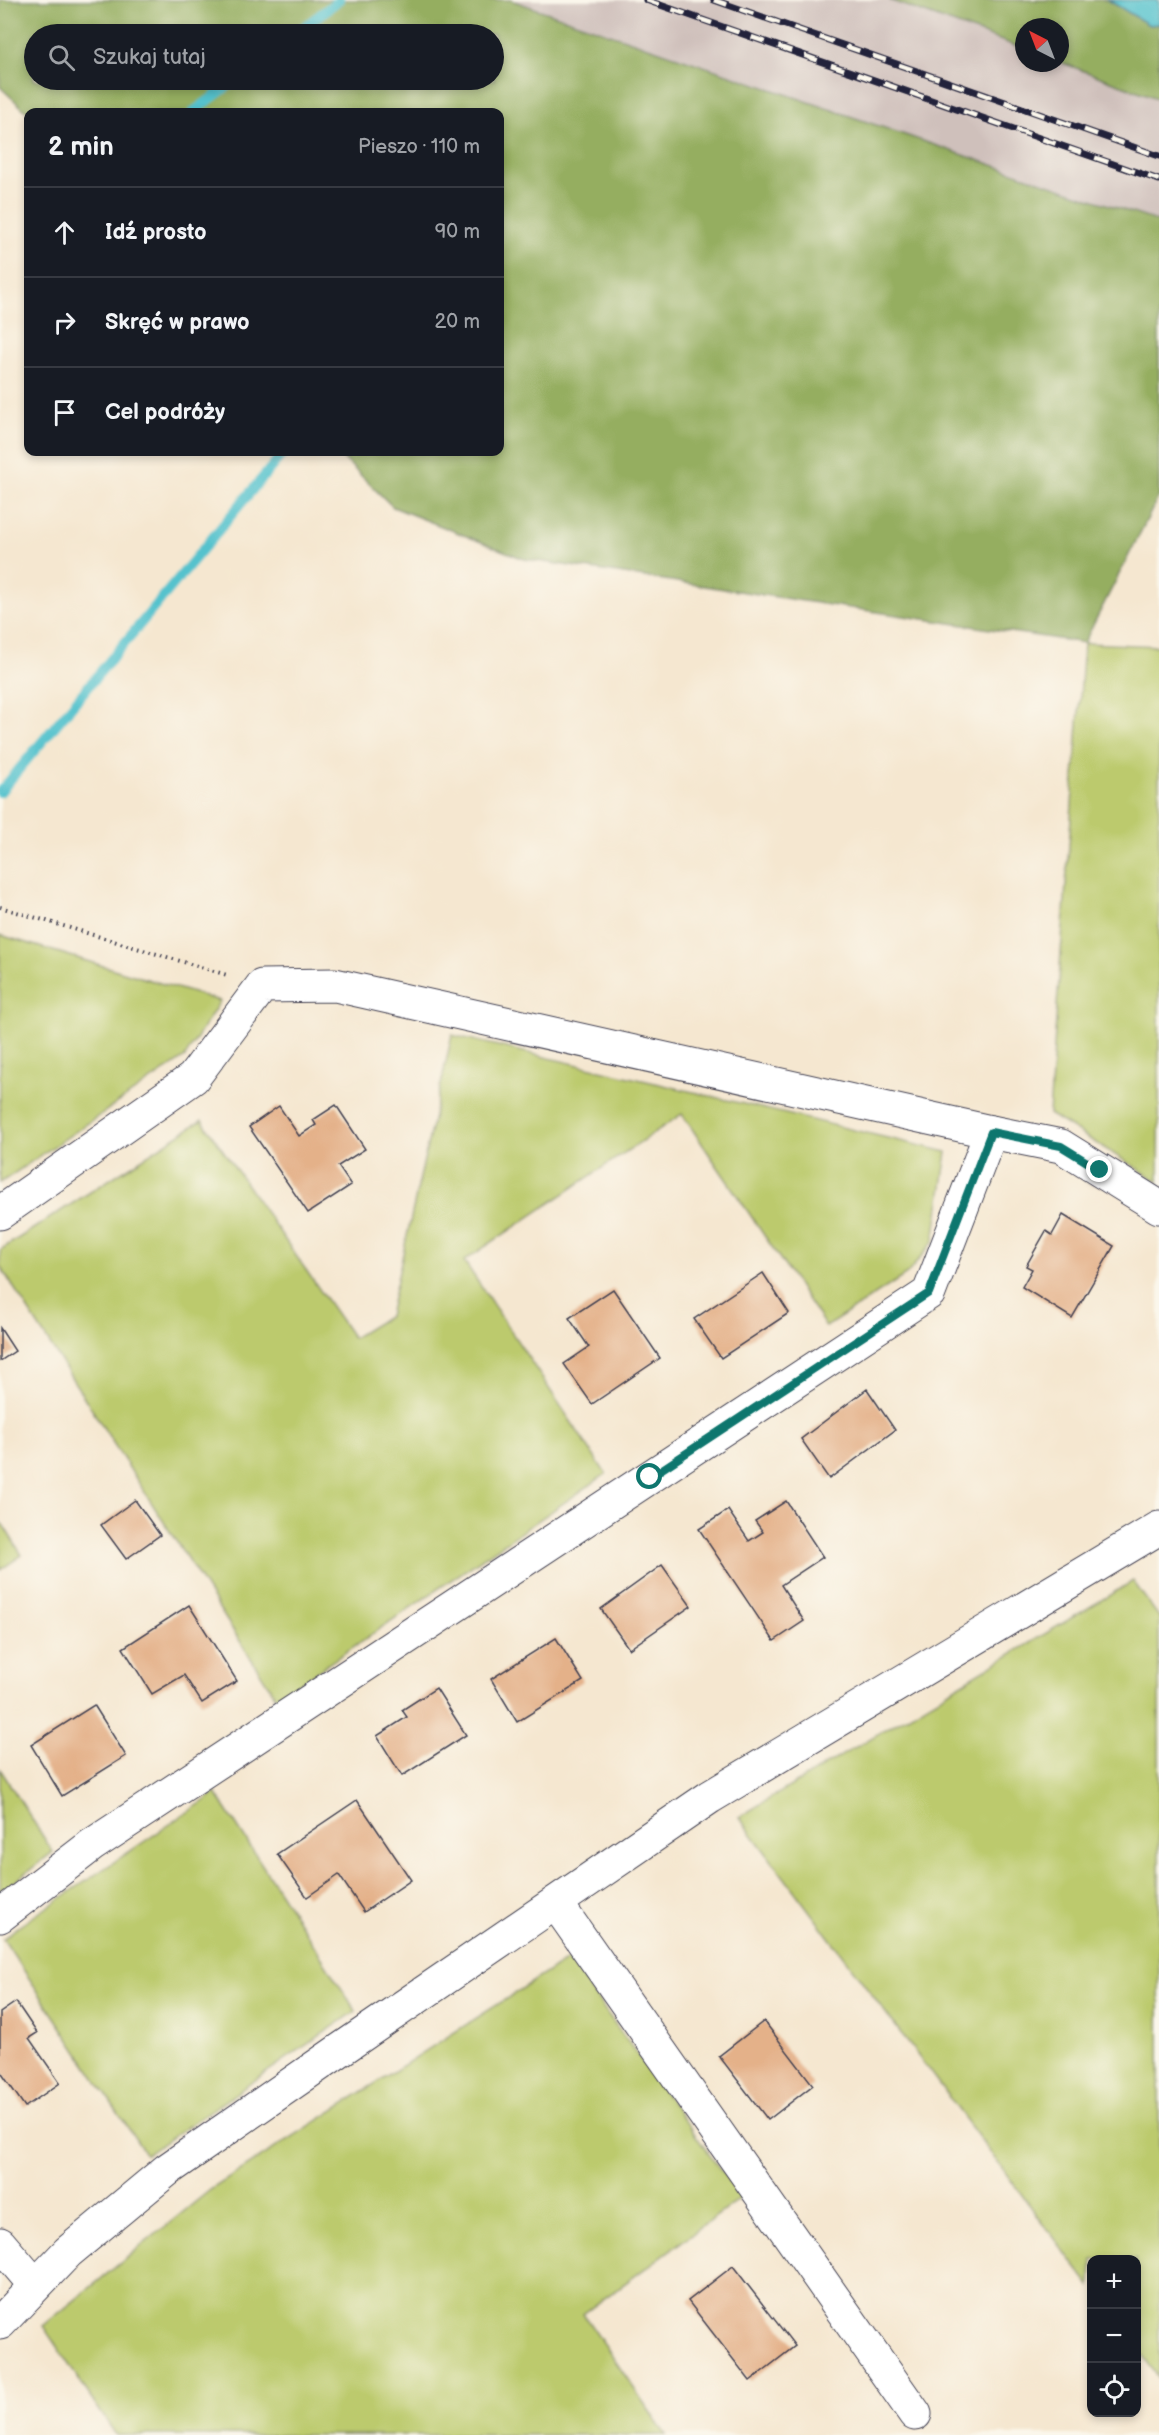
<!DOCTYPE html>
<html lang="pl">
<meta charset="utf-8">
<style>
:root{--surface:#171b24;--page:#20242c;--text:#f1f3f6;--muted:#9ea1a6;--line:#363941}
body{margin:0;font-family:"Balsamiq Sans",sans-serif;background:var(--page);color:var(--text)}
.controls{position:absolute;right:18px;bottom:18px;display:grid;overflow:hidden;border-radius:12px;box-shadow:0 3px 9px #0003}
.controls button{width:54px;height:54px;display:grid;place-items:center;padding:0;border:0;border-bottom:2px solid var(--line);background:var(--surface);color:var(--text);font:30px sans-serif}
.compass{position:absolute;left:1015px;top:18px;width:54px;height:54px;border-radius:50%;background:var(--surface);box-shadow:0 3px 9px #0003;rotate:318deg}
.stop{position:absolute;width:18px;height:18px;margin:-14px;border:4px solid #0f766e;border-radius:50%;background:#fff}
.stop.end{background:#0f766e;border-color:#fff;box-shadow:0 2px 6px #0008}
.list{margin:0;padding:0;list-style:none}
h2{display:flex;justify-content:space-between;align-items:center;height:78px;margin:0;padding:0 24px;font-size:26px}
h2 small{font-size:20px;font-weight:400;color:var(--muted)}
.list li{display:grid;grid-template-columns:39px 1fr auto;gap:18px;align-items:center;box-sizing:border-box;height:90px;padding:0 24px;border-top:2px solid var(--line)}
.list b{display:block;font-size:22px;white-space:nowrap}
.list em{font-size:20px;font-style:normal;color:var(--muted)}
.icon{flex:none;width:33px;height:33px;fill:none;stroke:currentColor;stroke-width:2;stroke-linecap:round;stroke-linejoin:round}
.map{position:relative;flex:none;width:1159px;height:2435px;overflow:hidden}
.search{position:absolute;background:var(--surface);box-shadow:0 3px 9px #0003;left:24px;top:24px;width:480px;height:66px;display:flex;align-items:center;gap:15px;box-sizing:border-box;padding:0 21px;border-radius:33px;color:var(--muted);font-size:22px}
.panel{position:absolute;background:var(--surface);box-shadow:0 3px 9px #0003;left:24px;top:108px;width:480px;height:348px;border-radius:12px}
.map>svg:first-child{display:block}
.industrial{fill:#cfc0bb}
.green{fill:#bcca6d;stroke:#6f7654;stroke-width:1.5}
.forest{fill:#95ae60;stroke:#5c684e;stroke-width:1.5;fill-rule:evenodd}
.water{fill:#55c2cd;stroke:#3c7284;stroke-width:1.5}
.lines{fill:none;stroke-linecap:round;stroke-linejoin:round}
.stream{stroke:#55c2cd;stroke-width:10}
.building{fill:#e4b189}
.minor-casing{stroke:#424051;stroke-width:35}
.path{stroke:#424051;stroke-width:4;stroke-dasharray:1.5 4.5;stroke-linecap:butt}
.minor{stroke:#fff;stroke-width:33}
.rail-casing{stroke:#22223b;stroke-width:7}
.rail{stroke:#fbf7ec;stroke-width:4.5;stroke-dasharray:14;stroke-linecap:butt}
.route{stroke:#0f766e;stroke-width:8}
</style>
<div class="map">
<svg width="1159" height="2435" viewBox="0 0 1159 2435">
<rect width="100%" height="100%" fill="#fbf7ec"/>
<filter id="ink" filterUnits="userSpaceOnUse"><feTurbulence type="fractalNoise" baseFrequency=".0167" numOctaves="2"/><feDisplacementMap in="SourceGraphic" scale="12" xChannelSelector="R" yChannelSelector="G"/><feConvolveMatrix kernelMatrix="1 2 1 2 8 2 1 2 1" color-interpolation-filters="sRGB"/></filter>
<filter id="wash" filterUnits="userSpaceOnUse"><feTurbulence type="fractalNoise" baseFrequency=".008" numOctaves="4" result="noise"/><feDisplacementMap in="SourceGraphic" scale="24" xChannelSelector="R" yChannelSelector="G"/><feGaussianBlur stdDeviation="1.35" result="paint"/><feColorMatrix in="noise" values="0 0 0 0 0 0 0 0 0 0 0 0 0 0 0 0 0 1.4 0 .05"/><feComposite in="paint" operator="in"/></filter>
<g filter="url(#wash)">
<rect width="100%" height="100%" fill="#f5e7d0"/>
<path class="industrial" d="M511,0H889L1024,49V63L1060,62L1159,99V222Z"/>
<g class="green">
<path d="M1084,643L1159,646V1182L1049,1114Z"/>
<path d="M0,935L220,1001L185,1057L0,1183Z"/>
<path d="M452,1035L947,1152L934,1241L907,1274L826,1327L682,1114L464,1261L606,1474L277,1699L0,1266V1250L202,1120L353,1338L389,1316Z"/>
<path d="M0,1520L22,1555L0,1570Z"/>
<path d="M1133,1581L1159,1617V2378L1137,2348L1136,2260H1092L1091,2287L739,1817Z"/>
<path d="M0,1769L53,1852L0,1893Z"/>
<path d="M216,1793L356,2011L146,2155L3,1939L15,1929Z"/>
<path d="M568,1959L741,2198L583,2314L666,2435H116L43,2326L210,2190Z"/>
</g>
<g class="forest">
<path d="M0,0H511L1159,222V496L1084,643L524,559L393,507L337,452H500V112L28,113L0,87ZM494,34V80H34V34Z"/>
<path d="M889,0H1108L1149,25L1159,24V99L1060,62V27H1024V49Z"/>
</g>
<path class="water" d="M1108,0H1159V24L1149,25Z"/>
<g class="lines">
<g class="stream">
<path d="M295,34L339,0"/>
<path d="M193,112L236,80"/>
<path d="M0,792L284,452"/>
</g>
</g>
<g id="blocks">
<g class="building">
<path d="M336,1105L365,1149L338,1166L351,1185L308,1213L249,1127L279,1106L299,1136L316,1125L313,1120Z"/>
<path d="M1063,1215L1114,1246L1072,1318L1022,1287L1032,1269L1026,1266L1046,1231L1052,1235Z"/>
<path d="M763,1273L789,1313L721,1358L694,1319Z"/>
<path d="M613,1289L660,1358L592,1404L564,1364L589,1347L569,1318Z"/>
<path d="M0,1328L15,1351L0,1361Z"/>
<path d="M867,1389L895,1430L829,1479L801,1439Z"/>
<path d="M135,1500L160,1535L126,1559L101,1525Z"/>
<path d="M786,1501L823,1557L781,1585L804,1621L774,1641L699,1529L728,1510L749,1541L763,1532L755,1521Z"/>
<path d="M662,1565L691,1606L629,1649L601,1609Z"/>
<path d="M189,1605L237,1681L202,1703L184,1675L152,1694L123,1648Z"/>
<path d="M556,1638L583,1681L517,1722L491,1679Z"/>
<path d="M436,1688L466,1735L402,1776L377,1736L407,1717L402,1710Z"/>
<path d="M94,1705L126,1756L62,1796L31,1745Z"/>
<path d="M357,1800L411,1880L364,1912L339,1875L307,1897L277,1854Z"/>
<path d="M16,2002L37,2033L29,2038L60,2083L25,2107L0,2071V2013Z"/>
<path d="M764,2021L813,2085L768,2120L719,2056Z"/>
<path d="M733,2266L795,2346L750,2381L688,2301Z"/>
</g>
</g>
</g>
<g filter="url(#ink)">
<use href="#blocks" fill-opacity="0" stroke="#424051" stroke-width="1.5"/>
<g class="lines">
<defs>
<g id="minor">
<path d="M0,1213L193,1078L262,986L335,985L991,1132L1061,1146L1159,1207"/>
<path d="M556,1903L915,2414"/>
<path d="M0,1916L92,1845L929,1293L991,1132"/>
<path d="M0,2244L35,2285"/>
<path d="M0,2323L68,2252L167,2170L340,2050L710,1797L1159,1528"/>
</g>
</defs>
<use href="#minor" class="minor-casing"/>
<path class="path" d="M0,907L227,975"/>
<use href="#minor" class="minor"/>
<defs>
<g id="rail">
<path d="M646,0L1159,180"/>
<path d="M714,0L1159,156"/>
</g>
</defs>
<use href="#rail" class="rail-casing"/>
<use href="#rail" class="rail"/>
</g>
</g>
<g class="lines" filter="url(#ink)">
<path class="route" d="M650,1477L929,1293L991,1132L1061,1146L1100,1170"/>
</g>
</svg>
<div class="controls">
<button>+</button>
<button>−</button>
<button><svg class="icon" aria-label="locate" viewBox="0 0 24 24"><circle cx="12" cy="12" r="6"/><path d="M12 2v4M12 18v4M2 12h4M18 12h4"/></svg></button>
</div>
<svg class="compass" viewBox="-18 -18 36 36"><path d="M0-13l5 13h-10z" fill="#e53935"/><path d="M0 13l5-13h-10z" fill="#9ea1a6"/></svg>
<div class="stop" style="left:650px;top:1477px"></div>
<div class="stop end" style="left:1100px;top:1170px"></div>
<div class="search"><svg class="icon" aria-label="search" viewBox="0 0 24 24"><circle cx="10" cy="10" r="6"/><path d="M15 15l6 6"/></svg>Szukaj tutaj</div>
<section class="panel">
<h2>2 min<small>Pieszo · 110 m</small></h2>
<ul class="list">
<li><svg class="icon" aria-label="ahead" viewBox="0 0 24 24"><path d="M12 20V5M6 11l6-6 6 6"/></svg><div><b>Idź prosto</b></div><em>90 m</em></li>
<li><svg class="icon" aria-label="right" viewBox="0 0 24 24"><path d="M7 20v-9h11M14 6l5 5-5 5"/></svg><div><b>Skręć w prawo</b></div><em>20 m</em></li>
<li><svg class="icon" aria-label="arrive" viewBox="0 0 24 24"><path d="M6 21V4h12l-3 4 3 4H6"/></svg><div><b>Cel podróży</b></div></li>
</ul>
</section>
</div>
